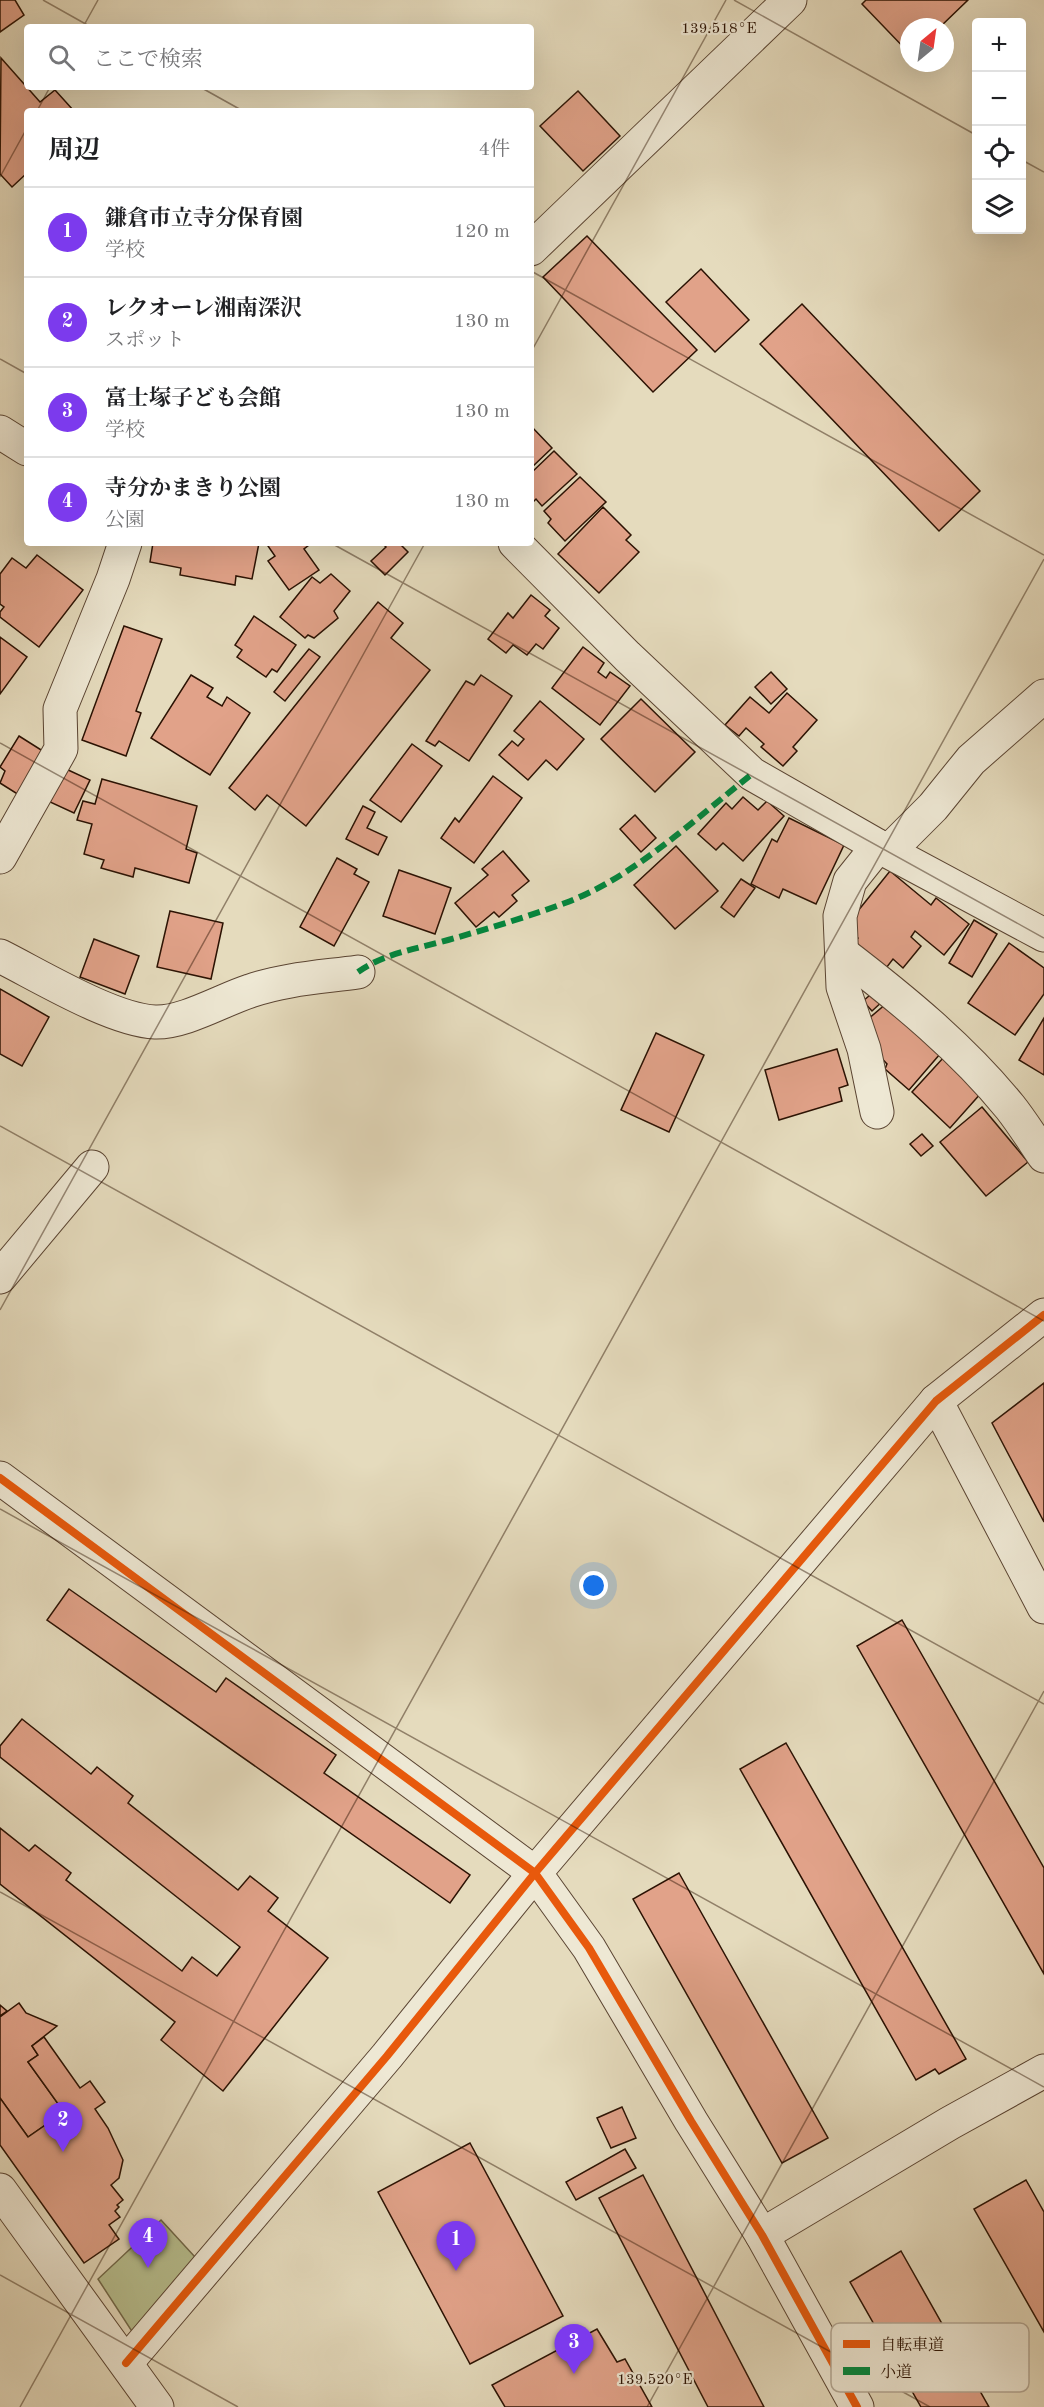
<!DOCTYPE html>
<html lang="ja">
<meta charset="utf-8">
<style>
:root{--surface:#fff;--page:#f6f6f6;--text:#202124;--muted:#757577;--line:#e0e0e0;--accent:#7c3aed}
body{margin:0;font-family:"Old Standard TT","Noto Serif JP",serif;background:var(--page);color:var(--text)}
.controls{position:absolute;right:18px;top:18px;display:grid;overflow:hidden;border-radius:6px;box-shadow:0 6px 24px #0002}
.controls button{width:54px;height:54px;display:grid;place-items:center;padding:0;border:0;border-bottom:2px solid var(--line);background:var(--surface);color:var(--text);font:30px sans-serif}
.compass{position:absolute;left:900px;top:18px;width:54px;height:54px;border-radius:50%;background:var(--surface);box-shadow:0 6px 24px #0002;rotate:29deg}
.you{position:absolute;left:594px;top:1586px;width:21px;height:21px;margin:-15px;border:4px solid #fff;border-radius:50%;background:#1a73e8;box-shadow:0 0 0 9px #1a73e833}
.badge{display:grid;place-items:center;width:39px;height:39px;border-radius:50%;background:var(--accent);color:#fff;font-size:20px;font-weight:700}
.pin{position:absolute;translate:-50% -50px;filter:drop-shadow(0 2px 3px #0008)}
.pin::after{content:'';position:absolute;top:32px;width:21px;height:18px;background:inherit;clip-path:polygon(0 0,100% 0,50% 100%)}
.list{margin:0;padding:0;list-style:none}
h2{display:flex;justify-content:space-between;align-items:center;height:78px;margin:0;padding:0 24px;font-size:26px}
h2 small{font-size:20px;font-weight:400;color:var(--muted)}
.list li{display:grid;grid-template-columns:39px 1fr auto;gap:18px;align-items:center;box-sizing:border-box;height:90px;padding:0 24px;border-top:2px solid var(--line)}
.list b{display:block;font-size:22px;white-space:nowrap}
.list p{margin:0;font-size:20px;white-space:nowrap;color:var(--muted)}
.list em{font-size:20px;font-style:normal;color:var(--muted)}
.icon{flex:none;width:33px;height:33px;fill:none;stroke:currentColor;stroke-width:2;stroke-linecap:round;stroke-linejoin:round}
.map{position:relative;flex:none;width:1044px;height:2407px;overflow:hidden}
.search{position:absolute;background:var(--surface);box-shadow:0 6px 24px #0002;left:24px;top:24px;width:510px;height:66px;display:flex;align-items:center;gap:15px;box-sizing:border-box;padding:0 21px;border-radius:6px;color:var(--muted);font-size:22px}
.panel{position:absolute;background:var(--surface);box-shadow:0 6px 24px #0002;left:24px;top:108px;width:510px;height:438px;border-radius:6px}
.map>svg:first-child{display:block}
.green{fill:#b7bf8f;stroke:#716849;stroke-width:1.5}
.building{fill:#e1a289;stroke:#2b1203;stroke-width:1.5}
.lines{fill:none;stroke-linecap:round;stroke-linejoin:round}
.minor-casing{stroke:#5a4432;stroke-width:35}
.minor{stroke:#eee8d4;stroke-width:33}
.quiet{stroke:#00873e;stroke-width:6;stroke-dasharray:12 6;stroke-linecap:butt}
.cycleway-casing{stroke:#eee8d4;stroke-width:11}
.cycleway{stroke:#e8590c;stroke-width:8}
.ticks{fill:none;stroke:#2b1203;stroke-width:1.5;stroke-opacity:0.45}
.key{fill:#eee8d4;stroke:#b4a895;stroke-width:1.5}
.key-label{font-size:16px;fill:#2b1203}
.ticks-label{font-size:15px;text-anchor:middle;fill:#2b1203;stroke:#eee8d4;stroke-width:4.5;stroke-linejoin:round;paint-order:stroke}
</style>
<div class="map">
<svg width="1044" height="2407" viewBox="0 0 1044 2407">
<rect width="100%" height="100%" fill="#e5dbbd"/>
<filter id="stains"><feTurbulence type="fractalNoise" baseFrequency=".00333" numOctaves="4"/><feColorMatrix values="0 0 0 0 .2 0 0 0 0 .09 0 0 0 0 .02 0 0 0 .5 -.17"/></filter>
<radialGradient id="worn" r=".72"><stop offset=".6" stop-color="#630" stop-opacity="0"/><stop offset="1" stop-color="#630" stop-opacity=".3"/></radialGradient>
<path class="green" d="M161,2220L195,2257L133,2333L98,2279Z"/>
<g class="building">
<path d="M0,0H15L24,15L0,32Z"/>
<path d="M866,0H968L940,27H909V53L862,4Z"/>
<path d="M1,58L40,102L55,90L74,111H27V173L12,187L0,174Z"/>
<path d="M578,91L620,136L583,171L540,126Z"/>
<path d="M587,236L697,350L653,392L543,277Z"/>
<path d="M701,269L749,320L715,352L666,302Z"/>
<path d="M802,304L980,491L939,531L760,344Z"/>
<path d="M531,426L552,448L531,468Z"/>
<path d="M554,451L577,474L542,506L536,499L531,504V473Z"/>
<path d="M580,477L606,502L565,541L548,523L551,519L544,511Z"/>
<path d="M603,507L631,535L626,540L639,552L599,593L558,554Z"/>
<path d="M153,543H259L252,579L236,576L235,585L180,575L181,568L150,562Z"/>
<path d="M273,543H308L309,545L304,549L319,570L289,590L268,561L275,556L268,546Z"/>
<path d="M382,543H399L408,552L385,575L371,561L386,547Z"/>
<path d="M37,555L83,590L39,647L0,617V612L4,607L0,604V574L12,558L26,568Z"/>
<path d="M331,574L350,591L334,611L338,618L314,638L308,635L305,638L280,617L312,577L320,583Z"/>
<path d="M531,595L550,610L545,616L559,628L543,649L536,644L527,655L513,645L506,653L488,639L508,613L513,618Z"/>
<path d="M378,602L403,623L391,638L430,670L306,826L267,795L255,810L229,788Z"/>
<path d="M254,616L296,645L277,672L272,669L266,677L237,657L242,650L235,645Z"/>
<path d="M124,626L162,639L136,711L141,713L126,756L82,740Z"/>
<path d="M0,637L27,657L0,694Z"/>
<path d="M583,647L604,663L598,672L606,678L610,672L630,686L600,725L552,688Z"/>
<path d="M309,649L320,657L285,701L274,692Z"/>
<path d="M771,672L787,689L771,704L755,687Z"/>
<path d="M191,675L213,688L207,697L222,706L227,697L250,713L210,775L151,738Z"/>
<path d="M481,675L512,696L469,761L439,741L435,746L426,741L466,681L474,685Z"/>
<path d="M787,693L817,720L793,747L797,751L783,766L761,747L764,744L746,728L739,736L725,725L750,697L769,713Z"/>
<path d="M641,699L695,752L655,792L601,739Z"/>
<path d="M540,701L584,739L557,770L546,760L528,780L499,755L512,741L518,746L524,739L514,731Z"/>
<path d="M19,736L46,753L19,795L0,783L5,771L0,767Z"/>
<path d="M412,744L442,766L401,822L370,800Z"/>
<path d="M66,769L90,780L74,813L50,802Z"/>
<path d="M493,776L522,798L474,863L441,838L455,818L459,822Z"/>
<path d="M102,779L197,806L186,849L197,853L189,883L135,868L133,877L101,868L104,860L84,854L92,824L77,820L83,801L95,804Z"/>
<path d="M743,797L758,810L767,801L784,816L743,861L723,843L716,850L698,834L726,803L732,809Z"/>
<path d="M363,806L375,812L367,828L387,837L378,855L346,839Z"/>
<path d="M635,815L656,838L641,852L620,829Z"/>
<path d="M789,818L844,845L816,904L783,889L779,898L751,884L772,839L777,842Z"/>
<path d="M676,846L718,891L675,929L634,885Z"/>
<path d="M503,851L529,881L512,895L517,901L499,917L494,912L476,927L455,903L488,875L482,869Z"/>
<path d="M337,858L357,869L354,874L369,882L334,946L300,927Z"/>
<path d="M399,870L451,888L435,934L383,916Z"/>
<path d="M890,871L931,905L936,898L969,924L944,955L915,931L911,937L921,946L903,968L893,959L883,972L851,946L858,938L845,927Z"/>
<path d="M741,879L755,888L734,917L721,907Z"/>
<path d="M170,911L223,923L211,979L157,967Z"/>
<path d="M974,920L997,934L972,977L949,963Z"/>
<path d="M94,939L139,956L125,994L80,977Z"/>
<path d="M1009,943L1044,968V994L1015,1035L968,1003Z"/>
<path d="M0,989L49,1017L22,1066L0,1054Z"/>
<path d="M876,990L884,1000L872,1011L863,1001Z"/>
<path d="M887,1003L940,1054L909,1090L885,1069L887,1064L873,1049L867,1020Z"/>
<path d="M1044,1018V1075L1019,1060Z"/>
<path d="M656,1033L704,1055L669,1132L621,1110Z"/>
<path d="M837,1049L848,1085L839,1088L842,1101L779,1120L765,1070Z"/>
<path d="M944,1057L982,1092L950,1128L912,1092Z"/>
<path d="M982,1107L1028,1162L986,1196L940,1142Z"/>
<path d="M922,1134L933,1146L921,1156L910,1144Z"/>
<path d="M1044,1383V1522L992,1423Z"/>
<path d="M69,1589L216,1692L226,1678L336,1755L324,1773L470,1875L450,1903L47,1620Z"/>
<path d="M902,1620L1044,1868V1974L857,1646Z"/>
<path d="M22,1719L91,1774L97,1767L133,1796L128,1803L238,1890L250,1876L278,1898L268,1911L328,1958L223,2091L161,2040L175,2022L0,1884V1828L29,1851L35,1845L71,1873L66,1880L182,1971L192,1957L217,1976L240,1947L0,1757V1746Z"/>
<path d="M786,1743L966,2059L939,2074L935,2069L916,2080L740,1769Z"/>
<path d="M679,1873L828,2138L782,2163L633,1899Z"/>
<path d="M19,2003L26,2013L57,2026L32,2046L38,2055L28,2062L64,2112L28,2137L0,2098V2017Z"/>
<path d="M0,2005L7,2011L0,2016Z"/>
<path d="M44,2037L80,2088L90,2081L105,2102L95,2109L108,2128L123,2160L119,2178L111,2185L123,2200L117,2205L119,2207L115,2211L120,2217L109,2225L119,2239L84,2263L0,2145V2098L28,2137L64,2112L28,2062L38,2055L32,2046Z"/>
<path d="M622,2107L636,2138L611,2148L597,2118Z"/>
<path d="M470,2143L563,2316L470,2364L378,2192Z"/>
<path d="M625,2149L636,2168L576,2200L566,2182Z"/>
<path d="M643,2175L764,2407H708L599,2198Z"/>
<path d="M1026,2180L1044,2212V2332L974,2209Z"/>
<path d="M901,2251L989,2407H921L850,2282Z"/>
<path d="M597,2329L617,2362L625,2359L652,2407H505L492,2385Z"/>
</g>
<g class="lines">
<defs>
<g id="minor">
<path d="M531,249L790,0"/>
<path d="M0,432L27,449"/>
<path d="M515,543L627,656L752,774L878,846L1044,935"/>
<path d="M889,851L933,807L971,760L1044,696"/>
<path d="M0,857L61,749L60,709L113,579L125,543"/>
<path d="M842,953C902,999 962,1048 1010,1107C1022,1122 1033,1140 1044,1156"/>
<path d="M0,956C40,976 112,1020 155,1022C184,1023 222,1000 250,991C284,979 322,977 358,972"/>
<path d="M877,1112L864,1049L843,987L840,916L850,881L878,846"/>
<path d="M0,1277L92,1167"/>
<path d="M936,1401L1044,1607"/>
<path d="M0,1478L535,1873L589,1948L691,2121L762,2235L857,2407"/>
<path d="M0,2190L157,2407"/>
<path d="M762,2235L950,2123L1044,2071"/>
<path d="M126,2363L387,2056L535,1873L936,1401L1044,1315"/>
</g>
</defs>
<use href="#minor" class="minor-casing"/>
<use href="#minor" class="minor"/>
<path class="quiet" d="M358,972C385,953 416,949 448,940C487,929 527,917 565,903C633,878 695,819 752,774"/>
<defs>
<g id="cycleway">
<path d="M0,1478L535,1873L589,1948L691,2121L762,2235L857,2407"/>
<path d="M126,2363L387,2056L535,1873L936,1401L1044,1315"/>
</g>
</defs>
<use href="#cycleway" class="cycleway-casing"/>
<use href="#cycleway" class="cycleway"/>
</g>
<path class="ticks" d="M43,0L91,27M734,0L976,135M83,27L98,0M200,87L243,111M37,111L50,87M1022,160L1044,172M0,177L27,128M531,271L1044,555M531,352L726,0M0,359L27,374M331,543L1044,938M0,743L1044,1321M0,1126L1044,1704M0,1310L425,543M0,1509L1044,2087M0,1892L930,2407M0,2275L238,2407M20,2407L1044,559M647,2407L1044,1691"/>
<rect x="831" y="2323" width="198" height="69" rx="9" class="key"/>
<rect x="843" y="2340" width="27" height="8" fill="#e8590c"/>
<rect x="843" y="2367" width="27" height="8" fill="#00873e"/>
<g class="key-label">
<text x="880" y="2350">自転車道</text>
<text x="880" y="2377">小道</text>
</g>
<g class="ticks-label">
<text x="719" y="33">139.518°E</text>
<text x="655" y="2384">139.520°E</text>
</g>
<rect width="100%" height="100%" filter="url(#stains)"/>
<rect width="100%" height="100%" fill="url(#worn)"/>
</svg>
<div class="controls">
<button>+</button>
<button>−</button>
<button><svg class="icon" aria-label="locate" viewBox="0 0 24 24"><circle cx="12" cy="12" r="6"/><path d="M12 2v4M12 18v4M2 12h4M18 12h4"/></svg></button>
<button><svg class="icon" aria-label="layers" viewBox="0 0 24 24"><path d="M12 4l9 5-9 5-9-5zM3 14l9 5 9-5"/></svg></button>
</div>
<svg class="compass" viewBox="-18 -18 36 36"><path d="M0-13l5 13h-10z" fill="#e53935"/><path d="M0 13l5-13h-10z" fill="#757577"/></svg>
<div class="you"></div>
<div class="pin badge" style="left:456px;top:2271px">1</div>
<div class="pin badge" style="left:63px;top:2152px">2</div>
<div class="pin badge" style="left:574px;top:2374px">3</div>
<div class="pin badge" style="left:148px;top:2268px">4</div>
<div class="search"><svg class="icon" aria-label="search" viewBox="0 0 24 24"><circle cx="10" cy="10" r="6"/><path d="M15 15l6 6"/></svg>ここで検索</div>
<section class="panel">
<h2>周辺<small>4件</small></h2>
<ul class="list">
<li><span class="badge">1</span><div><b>鎌倉市立寺分保育園</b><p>学校</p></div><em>120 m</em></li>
<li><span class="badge">2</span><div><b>レクオーレ湘南深沢</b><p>スポット</p></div><em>130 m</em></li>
<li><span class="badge">3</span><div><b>富士塚子ども会館</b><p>学校</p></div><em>130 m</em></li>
<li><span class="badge">4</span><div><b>寺分かまきり公園</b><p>公園</p></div><em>130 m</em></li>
</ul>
</section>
</div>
